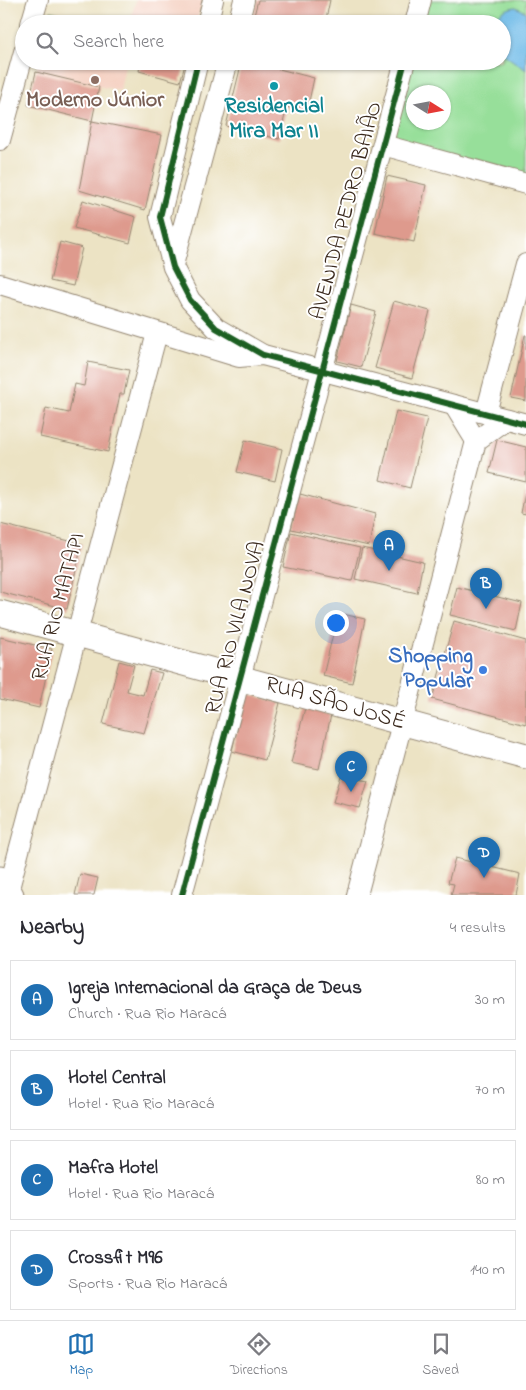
<!DOCTYPE html>
<meta charset="utf-8">
<style>
:root{--surface:#fff;--page:#f7f7f7;--text:#2b2b33;--muted:#7c7c81;--line:#e1e1e2;--accent:#1f6fb2}
body{margin:0;font-family:"Indie Flower",sans-serif;background:var(--page);color:var(--text)}
.compass{position:absolute;left:406px;top:85px;width:45px;height:45px;border-radius:50%;background:var(--surface);box-shadow:0 1px 4px #0004;rotate:101deg}
.you{position:absolute;left:335px;top:622px;width:18px;height:18px;margin:-12px;border:4px solid #fff;border-radius:50%;background:#1a73e8;box-shadow:0 0 0 8px #1a73e833}
.badge{display:grid;place-items:center;width:32px;height:32px;border-radius:50%;background:var(--accent);color:#fff;font-size:16px;font-weight:700}
.pin{position:absolute;translate:-50% -41px;filter:drop-shadow(0 1px 2px #0008)}
.pin::after{content:'';position:absolute;top:26px;width:18px;height:15px;background:inherit;clip-path:polygon(0 0,100% 0,50% 100%)}
.list{margin:0;padding:0;list-style:none}
h2{display:flex;justify-content:space-between;align-items:center;height:65px;margin:0;padding:0 20px;font-size:21px}
h2 small{font-size:16px;font-weight:400;color:var(--muted)}
.list li{display:grid;grid-template-columns:32px 1fr auto;gap:15px;align-items:center;box-sizing:border-box;height:80px;margin:0 10px 10px;padding:0 10px;border:1px solid var(--line);border-radius:0px}
.list b{display:block;font-size:19px;white-space:nowrap}
.list p{margin:0;font-size:16px;white-space:nowrap;color:var(--muted)}
.list em{font-size:16px;font-style:normal;color:var(--muted)}
.icon{flex:none;width:28px;height:28px;fill:none;stroke:currentColor;stroke-width:2;stroke-linecap:round;stroke-linejoin:round}
.map{position:relative;flex:none;width:526px;height:895px;overflow:hidden}
.search{position:absolute;background:var(--surface);box-shadow:0 1px 4px #0004;left:15px;right:15px;top:15px;height:55px;display:flex;align-items:center;gap:12px;box-sizing:border-box;padding:0 18px;border-radius:28px;color:var(--muted);font-size:19px}
.sheet{height:425px;background:var(--surface)}
nav{display:flex;justify-content:space-around;align-items:center;box-sizing:border-box;height:70px;border-top:1px solid var(--line);background:var(--surface);font-size:14px;color:var(--muted)}
nav a{display:grid;justify-items:center;gap:2px}
nav .on{color:var(--accent)}
.map>svg:first-child{display:block}
.built{fill:#f5d2c3}
.green{fill:#97df9a;stroke:#69845c;fill-rule:evenodd}
.water{fill:#6fbbe8;stroke:#557283}
.building{fill:#de9a8d}
.lines{fill:none;stroke-linecap:round;stroke-linejoin:round}
.minor-casing{stroke:#948671;stroke-width:22}
.major-casing{stroke:#948671;stroke-width:27}
.minor{stroke:#fff;stroke-width:20}
.major{stroke:#fff;stroke-width:25}
.cycleway-casing{stroke:#fff;stroke-width:9}
.cycleway{stroke:#1b5e20;stroke-width:6}
.education-dot{fill:#8d6e63;stroke:#fff;stroke-width:2}
.culture-dot{fill:#0f9aa8;stroke:#fff;stroke-width:2}
.shop-dot{fill:#3f7fe0;stroke:#fff;stroke-width:2}
.labels{text-anchor:middle;dominant-baseline:central;stroke-width:4;stroke-linejoin:round;paint-order:stroke}
.education-label{font-size:22px;font-weight:bold;fill:#785e54;stroke:#fff}
.culture-label{font-size:22px;font-weight:bold;fill:#0d838f;stroke:#fff}
.street-label{font-size:22px;fill:#3b2a1e;stroke:#fff}
.shop-label{font-size:22px;font-weight:bold;fill:#366cbe;stroke:#fff;text-anchor:end}
</style>
<div class="map">
<svg width="526" height="895" viewBox="0 0 526 895">
<rect width="100%" height="100%" fill="#fff"/>
<filter id="ink" filterUnits="userSpaceOnUse"><feTurbulence type="fractalNoise" baseFrequency=".02" numOctaves="2"/><feDisplacementMap in="SourceGraphic" scale="10" xChannelSelector="R" yChannelSelector="G"/><feConvolveMatrix kernelMatrix="1 2 1 2 8 2 1 2 1" color-interpolation-filters="sRGB"/></filter>
<filter id="wash" filterUnits="userSpaceOnUse"><feTurbulence type="fractalNoise" baseFrequency=".0096" numOctaves="4" result="noise"/><feDisplacementMap in="SourceGraphic" scale="20" xChannelSelector="R" yChannelSelector="G"/><feGaussianBlur stdDeviation="1.12" result="paint"/><feColorMatrix in="noise" values="0 0 0 0 0 0 0 0 0 0 0 0 0 0 0 0 0 1.4 0 .05"/><feComposite in="paint" operator="in"/></filter>
<g filter="url(#wash)">
<rect width="100%" height="100%" fill="#ece3c4"/>
<g class="built">
<path d="M136,0H203L196,24H129Z"/>
<path d="M39,61H110L125,66L120,91L36,72Z"/>
</g>
<g class="green">
<path d="M421,0H526V184L383,145L405,61H502V24H415ZM414,92H444V122H414Z"/>
<path d="M51,11L97,24H48Z"/>
</g>
<path class="water" d="M516,7L526,12V70L502,53V24H493C497,14 506,8 516,7Z"/>
<g id="blocks">
<g class="building">
<path d="M258,0H330L325,24H254L252,23Z"/>
<path d="M141,61H186L180,82L139,71Z"/>
<path d="M242,61H248L314,78L307,111L287,107L279,139L226,126Z"/>
<path d="M36,72L99,87L92,121L28,105Z"/>
<path d="M92,121L162,135L145,210L79,190Z"/>
<path d="M387,176L426,185L414,242L375,233Z"/>
<path d="M83,200L136,217L130,243L74,228Z"/>
<path d="M60,242L82,248L73,286L50,281Z"/>
<path d="M394,301L430,311L412,378L375,368Z"/>
<path d="M351,305L376,312L361,367L337,361Z"/>
<path d="M525,335H526V401L511,398Z"/>
<path d="M88,362L129,370L124,394H120L108,452L40,437L46,408L69,413L75,384L84,386Z"/>
<path d="M396,411L427,418L410,488L380,480Z"/>
<path d="M245,440L282,449L275,481L237,472Z"/>
<path d="M497,440L526,447V482L489,473Z"/>
<path d="M525,493H526V514L521,513Z"/>
<path d="M300,494L375,514L369,546L291,529Z"/>
<path d="M0,524L82,544L67,609L0,592Z"/>
<path d="M291,532L360,548L352,581L283,567Z"/>
<path d="M362,548L423,562L417,593L355,579Z"/>
<path d="M457,587L522,603L516,631L450,615Z"/>
<path d="M338,613L365,619L352,683L323,676Z"/>
<path d="M454,621L526,641V724L432,699Z"/>
<path d="M0,637L52,649L39,708L0,699Z"/>
<path d="M119,661L134,665L127,691L143,695L150,670L162,673L144,733L103,724Z"/>
<path d="M246,693L280,703L265,760L232,751Z"/>
<path d="M305,708L331,715L319,769L291,763Z"/>
<path d="M341,776L368,781L360,808L333,802Z"/>
<path d="M455,858L520,874L516,895H451L454,884L448,883Z"/>
<path d="M80,874L98,878L94,895H75Z"/>
</g>
</g>
</g>
<g filter="url(#ink)">
<use href="#blocks" fill-opacity="0" stroke="#948671" stroke-width="1"/>
<g class="lines">
<defs>
<g id="minor">
<path d="M31,24L38,0"/>
<path d="M207,24L213,0"/>
<path d="M238,24L244,0"/>
<path d="M415,24L421,0"/>
<path d="M198,61L160,217L173,267L190,300L216,328L263,355L526,424"/>
<path d="M0,140L24,52"/>
<path d="M383,145L526,184"/>
<path d="M173,265L228,61"/>
<path d="M0,284L239,357L263,355"/>
<path d="M454,405L476,441"/>
<path d="M486,413L526,264"/>
<path d="M8,892L157,333"/>
<path d="M182,895L405,61"/>
<path d="M357,895L476,441L506,419"/>
</g>
<g id="major">
<path d="M0,613L526,756"/>
<path d="M0,879L11,895"/>
</g>
</defs>
<use href="#minor" class="minor-casing"/>
<use href="#major" class="major-casing"/>
<use href="#minor" class="minor"/>
<use href="#major" class="major"/>
<defs>
<g id="cycleway">
<path d="M198,61L160,217L173,267L190,300L216,328L263,355L526,424"/>
<path d="M182,895L405,61"/>
</g>
</defs>
<use href="#cycleway" class="cycleway-casing"/>
<use href="#cycleway" class="cycleway"/>
</g>
</g>
<circle class="education-dot" cx="95" cy="80" r="5"/>
<circle class="culture-dot" cx="274" cy="86" r="5"/>
<circle class="shop-dot" cx="483" cy="670" r="5"/>
<g class="labels">
<g class="education-label">
<text x="95" y="101">Moderno Júnior</text>
</g>
<g class="culture-label">
<text x="274" y="107">Residencial<tspan x="274" dy="25">Mira Mar II</tspan></text>
</g>
<g class="street-label">
<text transform="translate(347 211) rotate(-75)">AVENIDA PEDRO BAIÃO</text>
<text transform="translate(59 607) rotate(-75)">RUA RIO MATAPI</text>
<text transform="translate(236 628) rotate(-75)">RUA RIO VILA NOVA</text>
<text transform="translate(335 704) rotate(16)">RUA SÃO JOSÉ</text>
</g>
<g class="shop-label">
<text x="473" y="657">Shopping<tspan x="473" dy="25">Popular</tspan></text>
</g>
</g>
</svg>
<svg class="compass" viewBox="-18 -18 36 36"><path d="M0-13l5 13h-10z" fill="#e53935"/><path d="M0 13l5-13h-10z" fill="#7c7c81"/></svg>
<div class="you"></div>
<div class="pin badge" style="left:389px;top:571px">A</div>
<div class="pin badge" style="left:486px;top:609px">B</div>
<div class="pin badge" style="left:351px;top:792px">C</div>
<div class="pin badge" style="left:484px;top:878px">D</div>
<div class="search"><svg class="icon" aria-label="search" viewBox="0 0 24 24"><circle cx="10" cy="10" r="6"/><path d="M15 15l6 6"/></svg>Search here</div>
</div>
<section class="sheet">
<h2>Nearby<small>4 results</small></h2>
<ul class="list">
<li><span class="badge">A</span><div><b>Igreja Internacional da Graça de Deus</b><p>Church · Rua Rio Maracá</p></div><em>30 m</em></li>
<li><span class="badge">B</span><div><b>Hotel Central</b><p>Hotel · Rua Rio Maracá</p></div><em>70 m</em></li>
<li><span class="badge">C</span><div><b>Mafra Hotel</b><p>Hotel · Rua Rio Maracá</p></div><em>80 m</em></li>
<li><span class="badge">D</span><div><b>Crossfit M96</b><p>Sports · Rua Rio Maracá</p></div><em>140 m</em></li>
</ul>
</section>
<nav>
<a class="on"><svg class="icon" aria-label="map" viewBox="0 0 24 24"><path d="M3 6l6-2 6 2 6-2v14l-6 2-6-2-6 2zM9 4v14M15 6v14"/></svg>Map</a>
<a><svg class="icon" aria-label="directions" viewBox="0 0 24 24"><path d="M12 3l9 9-9 9-9-9zM9 14v-3h6M13 9l2 2-2 2"/></svg>Directions</a>
<a><svg class="icon" aria-label="saved" viewBox="0 0 24 24"><path d="M7 4h10v16l-5-4-5 4z"/></svg>Saved</a>
</nav>
